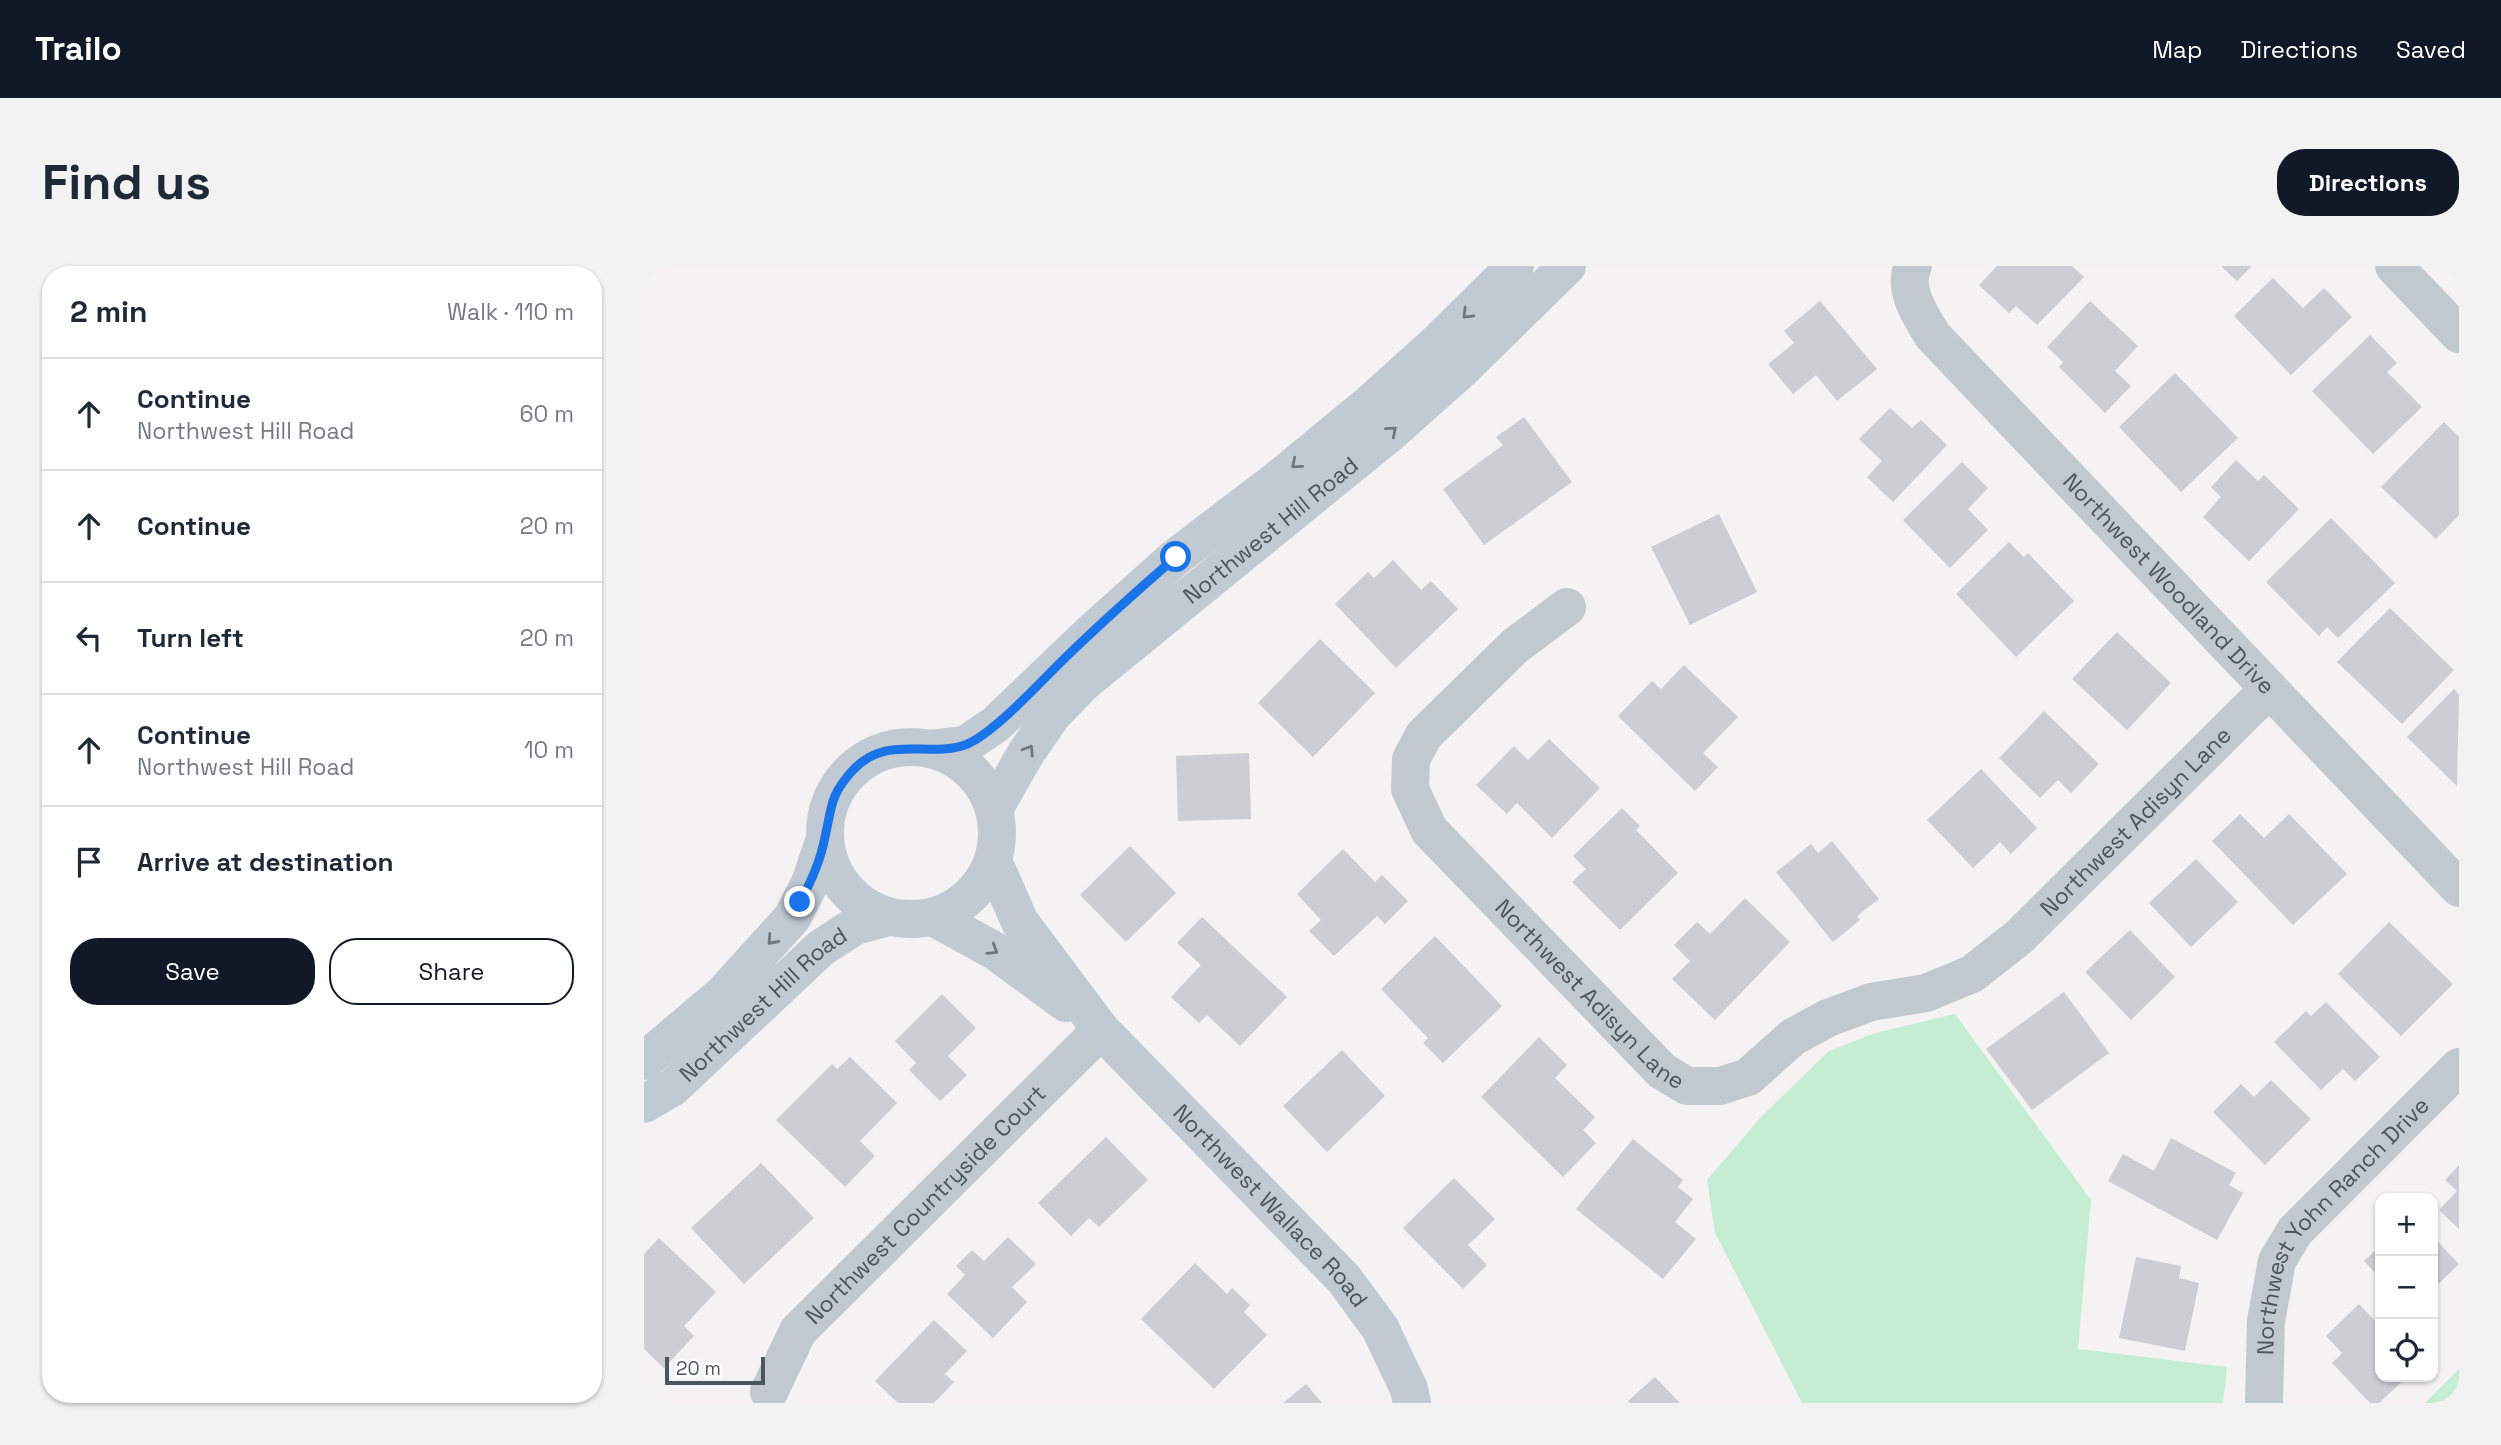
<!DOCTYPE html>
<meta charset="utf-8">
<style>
:root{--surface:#fff;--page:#f2f2f3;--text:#1f2937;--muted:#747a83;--line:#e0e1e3;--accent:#111827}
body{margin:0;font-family:"Space Grotesk",sans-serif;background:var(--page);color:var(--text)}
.controls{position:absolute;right:21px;bottom:21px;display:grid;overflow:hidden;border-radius:14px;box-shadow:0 2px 5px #0004}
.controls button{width:63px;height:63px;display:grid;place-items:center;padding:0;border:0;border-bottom:2px solid var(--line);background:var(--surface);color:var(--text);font:35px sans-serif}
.scale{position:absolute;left:21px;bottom:18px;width:100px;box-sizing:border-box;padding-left:7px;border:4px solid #4b555e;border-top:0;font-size:19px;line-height:24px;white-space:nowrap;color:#4b555e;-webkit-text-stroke:5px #fff;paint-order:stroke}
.stop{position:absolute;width:21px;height:21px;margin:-16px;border:5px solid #1a73e8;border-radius:50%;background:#fff}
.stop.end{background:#1a73e8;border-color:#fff;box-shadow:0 2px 7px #0008}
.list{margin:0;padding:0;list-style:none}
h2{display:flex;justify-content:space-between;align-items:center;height:91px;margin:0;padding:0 28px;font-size:30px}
h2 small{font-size:23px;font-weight:400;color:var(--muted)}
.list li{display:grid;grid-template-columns:46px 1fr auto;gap:21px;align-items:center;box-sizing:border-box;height:112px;padding:0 28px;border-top:2px solid var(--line)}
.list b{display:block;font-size:26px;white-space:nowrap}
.list p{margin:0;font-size:23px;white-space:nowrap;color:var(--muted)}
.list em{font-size:23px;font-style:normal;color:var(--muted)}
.actions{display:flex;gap:14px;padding:21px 28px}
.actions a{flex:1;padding:16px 0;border:2px solid var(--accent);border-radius:28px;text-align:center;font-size:24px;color:var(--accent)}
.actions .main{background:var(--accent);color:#fff}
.icon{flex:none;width:38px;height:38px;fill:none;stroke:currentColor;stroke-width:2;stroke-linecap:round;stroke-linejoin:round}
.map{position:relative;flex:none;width:1815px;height:1137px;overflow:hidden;border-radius:28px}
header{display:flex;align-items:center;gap:42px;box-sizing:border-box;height:98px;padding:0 35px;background:var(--accent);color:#fff}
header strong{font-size:33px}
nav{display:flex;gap:38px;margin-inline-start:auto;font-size:24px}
.intro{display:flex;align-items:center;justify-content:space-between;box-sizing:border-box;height:168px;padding:0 42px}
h1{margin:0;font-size:49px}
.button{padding:18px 32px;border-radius:28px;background:var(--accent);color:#fff;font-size:24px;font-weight:700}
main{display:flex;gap:42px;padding:0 42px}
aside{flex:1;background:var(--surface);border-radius:28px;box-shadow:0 2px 5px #0004}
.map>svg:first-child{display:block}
.green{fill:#c4edd4}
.building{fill:#ccced3}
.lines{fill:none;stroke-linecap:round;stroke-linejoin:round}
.street{stroke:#c1c9cf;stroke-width:38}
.secondary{stroke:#c1cad3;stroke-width:38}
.oneway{stroke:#6e7881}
.route{stroke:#1a73e8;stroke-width:9}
.labels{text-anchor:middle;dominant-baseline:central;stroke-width:7;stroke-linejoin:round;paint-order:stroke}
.street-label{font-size:23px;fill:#4b555e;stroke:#fff}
</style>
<header>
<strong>Trailo</strong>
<nav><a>Map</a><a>Directions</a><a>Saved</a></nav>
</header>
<div class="intro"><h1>Find us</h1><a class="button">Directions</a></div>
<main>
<aside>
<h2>2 min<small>Walk · 110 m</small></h2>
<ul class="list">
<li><svg class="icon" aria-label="ahead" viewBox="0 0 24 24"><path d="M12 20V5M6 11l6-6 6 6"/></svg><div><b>Continue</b><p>Northwest Hill Road</p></div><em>60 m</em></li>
<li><svg class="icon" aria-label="ahead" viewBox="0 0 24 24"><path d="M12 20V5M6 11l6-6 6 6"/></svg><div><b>Continue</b></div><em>20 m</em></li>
<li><svg class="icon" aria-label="left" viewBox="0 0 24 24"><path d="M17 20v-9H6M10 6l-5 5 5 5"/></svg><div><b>Turn left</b></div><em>20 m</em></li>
<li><svg class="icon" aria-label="ahead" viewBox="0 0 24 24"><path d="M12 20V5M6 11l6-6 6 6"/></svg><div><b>Continue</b><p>Northwest Hill Road</p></div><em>10 m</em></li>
<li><svg class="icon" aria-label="arrive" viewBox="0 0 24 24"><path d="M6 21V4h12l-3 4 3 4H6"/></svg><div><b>Arrive at destination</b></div></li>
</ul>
<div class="actions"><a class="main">Save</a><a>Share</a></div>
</aside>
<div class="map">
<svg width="1815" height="1137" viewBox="0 0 1815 1137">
<rect width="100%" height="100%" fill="#f4f2f2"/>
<g class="green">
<path d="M1311,748L1447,934L1434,1083L1583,1101L1579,1137H1158L1071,967L1063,914L1117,851L1185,785L1231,767Z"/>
<path d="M1815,1103V1137H1781Z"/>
</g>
<g class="building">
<path d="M1353,0H1428L1440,11L1393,59L1372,40L1365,47L1335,19Z"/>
<path d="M1577,0H1608L1593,15Z"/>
<path d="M1629,12L1659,42L1680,22L1708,51L1647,109L1590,50Z"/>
<path d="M1176,35L1233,103L1193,135L1172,109L1149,128L1124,98L1150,77L1140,65Z"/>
<path d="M1446,35L1494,80L1471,105L1487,120L1461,147L1415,101L1419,96L1403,81Z"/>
<path d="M1726,69L1753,97L1743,106L1778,141L1729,188L1668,125Z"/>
<path d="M1531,107L1594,172L1537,226L1475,161Z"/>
<path d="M1246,142L1268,162L1277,154L1303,179L1249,236L1223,211L1238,195L1215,173Z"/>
<path d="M880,151L928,216L840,279L799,223L859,179L852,171Z"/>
<path d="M1800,156L1815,171V249L1792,273L1737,221Z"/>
<path d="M1592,194L1614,215L1620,209L1655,243L1605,295L1559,251L1577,231L1567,221Z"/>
<path d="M1318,196L1344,222L1324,243L1344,264L1306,302L1259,254Z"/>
<path d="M1075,248L1113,326L1046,359L1007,281Z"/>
<path d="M1687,252L1751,317L1694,372L1683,361L1675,370L1622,316Z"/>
<path d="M1365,276L1380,291L1384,287L1430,335L1372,391L1312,328Z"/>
<path d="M749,294L777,324L787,315L814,343L752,402L691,338L724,306L730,312Z"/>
<path d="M1746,342L1810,404L1758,458L1693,396Z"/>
<path d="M1473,366L1527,417L1483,464L1428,413Z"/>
<path d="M676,373L731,427L669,491L614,437Z"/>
<path d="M1040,399L1094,451L1059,487L1074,501L1051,525L974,450L1008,415L1017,423Z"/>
<path d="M1810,423L1815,429L1813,520L1763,471Z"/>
<path d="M1400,445L1455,498L1427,527L1414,514L1396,532L1355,492Z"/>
<path d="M905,473L956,522L908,572L873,537L863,548L832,519L870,480L884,494Z"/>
<path d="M605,487L607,553L534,555L532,490Z"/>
<path d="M1337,503L1393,562L1367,588L1356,576L1329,602L1283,554Z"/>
<path d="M978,542L996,560L992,564L1034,607L976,664L928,616L942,603L929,590Z"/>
<path d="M1596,548L1620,572L1645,548L1703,608L1649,659L1568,575Z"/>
<path d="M1188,575L1235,633L1213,650L1216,654L1189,676L1132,606L1167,578L1174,587Z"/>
<path d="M486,580L532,627L482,676L436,629Z"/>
<path d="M699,583L731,616L738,609L764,635L741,658L733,650L690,690L665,665L677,654L653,628Z"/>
<path d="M1552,593L1594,636L1547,681L1505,637Z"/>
<path d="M1101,632L1146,676L1071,754L1028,713L1046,695L1030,679L1053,656L1066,668Z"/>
<path d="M558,651L643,731L596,780L563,749L555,757L527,731L557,699L533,677Z"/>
<path d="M1745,656L1809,718L1757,770L1694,708Z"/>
<path d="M1486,664L1531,711L1487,754L1441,706Z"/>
<path d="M791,670L858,740L799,797L779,777L784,772L737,723Z"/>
<path d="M1420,726L1465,787L1388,844L1342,783Z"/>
<path d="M298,728L332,762L304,790L323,809L296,835L265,804L272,797L251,775Z"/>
<path d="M1682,736L1736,791L1711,815L1699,803L1677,824L1630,776L1662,745L1667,750Z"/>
<path d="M895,771L923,799L911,812L951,851L939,864L952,877L919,911L837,831Z"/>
<path d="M698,784L741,830L683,886L639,840Z"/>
<path d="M206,791L253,837L216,875L231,890L201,921L132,854L188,798L193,803Z"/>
<path d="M1627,814L1667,853L1621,899L1569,846L1597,818L1610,831Z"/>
<path d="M462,871L504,914L455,961L445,952L427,970L394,937Z"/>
<path d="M1527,872L1592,907L1585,919L1599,927L1573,974L1464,915L1479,888L1510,905Z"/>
<path d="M989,873L1039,914L1034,921L1049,933L1031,956L1052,973L1019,1013L932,943Z"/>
<path d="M117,897L170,952L100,1018L47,962Z"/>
<path d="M1815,899V963L1795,944L1813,925L1801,914Z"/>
<path d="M810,912L851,953L824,979L843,999L819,1023L759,962Z"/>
<path d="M364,971L392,998L368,1021L383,1036L349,1072L303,1028L321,1009L312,1000L328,984L340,995Z"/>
<path d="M1789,971L1815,998L1789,1023Z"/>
<path d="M15,972L72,1026L40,1060L50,1070L20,1102L0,1083V988Z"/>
<path d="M1736,980V1012L1720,995Z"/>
<path d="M1492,991L1537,1000L1535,1012L1555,1017L1541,1085L1475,1072Z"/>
<path d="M551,997L583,1028L588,1022L606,1039L600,1046L623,1069L570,1123L497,1053Z"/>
<path d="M1715,1038L1736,1060V1111H1763L1735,1137H1726L1688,1097L1698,1087L1682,1070Z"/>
<path d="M290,1054L323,1085L301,1108L310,1116L290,1137H254L231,1115Z"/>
<path d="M1011,1111L1036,1137H986L984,1135Z"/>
<path d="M662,1118L678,1137H639Z"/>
</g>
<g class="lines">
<g class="street">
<path id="s1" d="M1269,0C1258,22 1277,51 1289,70L1815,622"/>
<path d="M1750,0L1815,68"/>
<path id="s2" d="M923,341L871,380L780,469L767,493L766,523L785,564L1018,805L1043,820H1076L1104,811L1149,771L1184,752L1227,736L1282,727L1328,708L1375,671L1625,423"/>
<path id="s3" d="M125,1126L154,1065L457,764"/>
<path id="s4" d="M1620,1137L1622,1055L1633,995L1651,965L1815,801"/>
</g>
<g class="secondary">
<circle cx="267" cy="567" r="86"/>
<path d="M286,483L321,479L352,458L447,367L532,291L633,214L723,140L793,77L871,0"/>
<path id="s5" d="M350,543L382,487L409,448L439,417L746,167L819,102L923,0"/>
<path id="s6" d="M349,595L376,656L457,764L700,1013L736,1062L765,1123L768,1137"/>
<path d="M289,651L351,685L422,737"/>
<path d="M0,795L79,728L148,652L166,617L181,572"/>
<path id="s7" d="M0,838L29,821L177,682L211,660L245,651"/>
</g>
</g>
<defs><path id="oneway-chevron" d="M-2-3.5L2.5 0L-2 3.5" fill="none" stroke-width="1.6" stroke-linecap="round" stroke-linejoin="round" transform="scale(1.75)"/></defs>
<g class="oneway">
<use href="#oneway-chevron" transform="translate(823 48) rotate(135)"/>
<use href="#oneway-chevron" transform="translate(748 165) rotate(-41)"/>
<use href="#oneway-chevron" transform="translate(652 198) rotate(140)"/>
<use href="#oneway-chevron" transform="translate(385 484) rotate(-58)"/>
<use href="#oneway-chevron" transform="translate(128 674) rotate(132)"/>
<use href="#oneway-chevron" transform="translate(349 684) rotate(32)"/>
</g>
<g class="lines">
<path class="route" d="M156,636C167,616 177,593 181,571C188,540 186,529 209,504C243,468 284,492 321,479C349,469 398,414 421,392C457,357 494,324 532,291"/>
</g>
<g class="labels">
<g class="street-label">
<text stroke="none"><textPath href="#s5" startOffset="397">Northwest Hill Road</textPath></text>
<text stroke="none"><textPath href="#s1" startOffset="418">Northwest Woodland Drive</textPath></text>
<text stroke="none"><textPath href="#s2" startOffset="1197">Northwest Adisyn Lane</textPath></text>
<text stroke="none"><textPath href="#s2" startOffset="525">Northwest Adisyn Lane</textPath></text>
<text stroke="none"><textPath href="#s7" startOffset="156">Northwest Hill Road</textPath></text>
<text stroke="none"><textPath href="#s3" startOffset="247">Northwest Countryside Court</textPath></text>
<text stroke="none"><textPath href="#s6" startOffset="446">Northwest Wallace Road</textPath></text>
<text stroke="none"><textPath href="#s4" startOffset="205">Northwest Yohn Ranch Drive</textPath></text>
</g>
</g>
</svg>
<div class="controls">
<button>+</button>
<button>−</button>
<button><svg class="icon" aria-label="locate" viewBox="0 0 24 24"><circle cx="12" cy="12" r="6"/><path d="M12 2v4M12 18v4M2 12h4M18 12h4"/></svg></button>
</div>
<div class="scale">20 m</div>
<div class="stop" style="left:532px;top:291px"></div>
<div class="stop end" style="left:156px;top:636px"></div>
</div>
</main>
